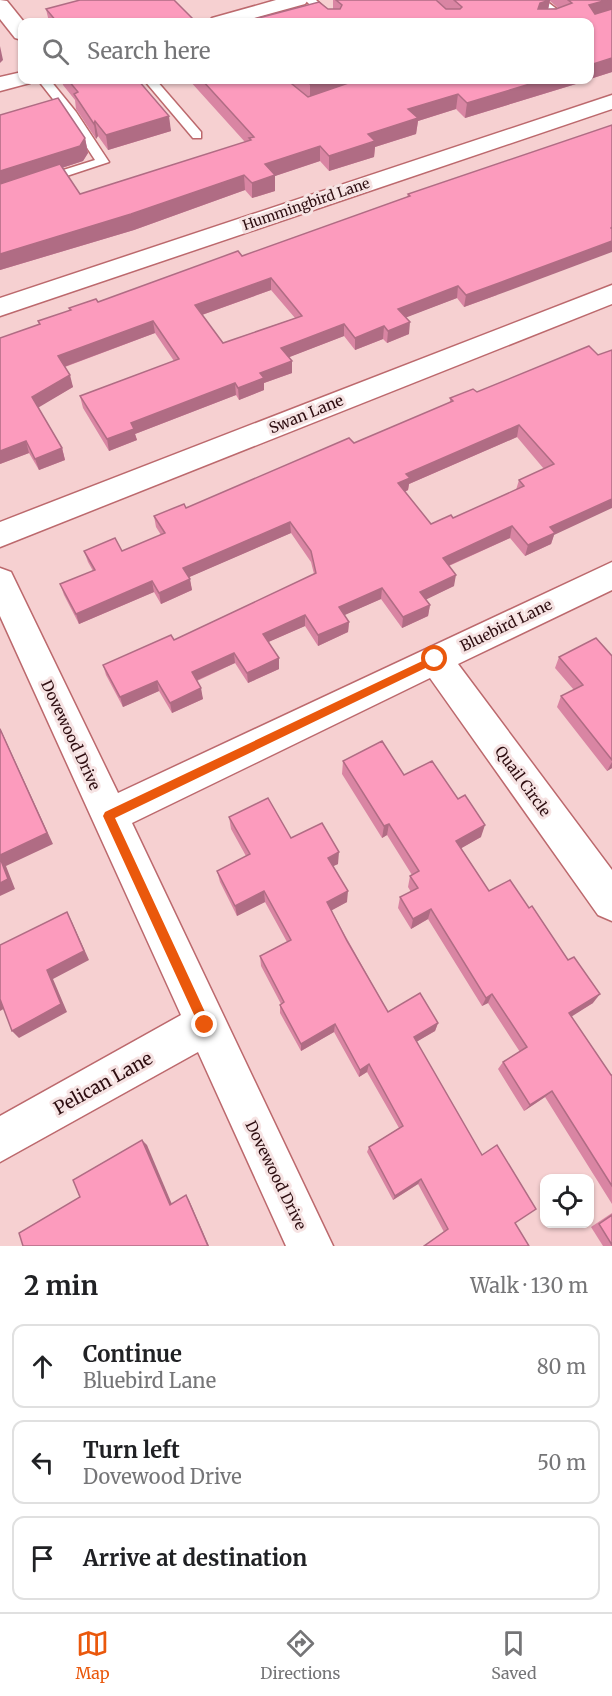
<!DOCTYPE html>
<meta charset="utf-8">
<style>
:root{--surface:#fff;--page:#f6f6f6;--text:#202124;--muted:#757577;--line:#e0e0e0;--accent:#ea580c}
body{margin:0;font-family:Merriweather,serif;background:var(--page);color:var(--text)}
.controls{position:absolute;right:18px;bottom:18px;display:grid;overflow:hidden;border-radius:12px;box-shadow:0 2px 4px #0004}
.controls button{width:54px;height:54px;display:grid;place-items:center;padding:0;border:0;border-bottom:2px solid var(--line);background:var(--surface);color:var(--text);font:30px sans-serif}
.stop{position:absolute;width:18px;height:18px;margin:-14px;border:4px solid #ea580c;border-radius:50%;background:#fff}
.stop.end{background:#ea580c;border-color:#fff;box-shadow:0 2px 6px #0008}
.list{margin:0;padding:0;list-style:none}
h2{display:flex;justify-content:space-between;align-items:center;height:78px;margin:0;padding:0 24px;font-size:26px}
h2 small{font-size:20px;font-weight:400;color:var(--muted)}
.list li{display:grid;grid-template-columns:39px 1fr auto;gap:18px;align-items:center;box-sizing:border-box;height:84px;margin:0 12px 12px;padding:0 12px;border:2px solid var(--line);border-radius:12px}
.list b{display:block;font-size:22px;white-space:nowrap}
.list p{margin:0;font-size:20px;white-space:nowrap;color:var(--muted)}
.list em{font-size:20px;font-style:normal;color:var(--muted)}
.icon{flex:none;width:33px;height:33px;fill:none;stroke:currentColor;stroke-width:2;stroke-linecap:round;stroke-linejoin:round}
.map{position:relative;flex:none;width:612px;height:1246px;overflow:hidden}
.search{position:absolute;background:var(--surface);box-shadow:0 2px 4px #0004;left:18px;right:18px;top:18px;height:66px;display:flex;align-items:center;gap:15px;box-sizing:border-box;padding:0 21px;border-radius:12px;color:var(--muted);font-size:22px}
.sheet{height:366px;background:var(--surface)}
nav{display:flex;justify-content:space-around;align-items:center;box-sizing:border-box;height:84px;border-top:2px solid var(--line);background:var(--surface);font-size:16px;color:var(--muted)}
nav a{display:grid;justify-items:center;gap:3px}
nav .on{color:var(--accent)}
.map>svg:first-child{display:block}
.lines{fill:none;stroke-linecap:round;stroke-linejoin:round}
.lane-casing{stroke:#bc696d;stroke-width:3}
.street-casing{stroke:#bc696d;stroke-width:3}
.lane{fill:#fff;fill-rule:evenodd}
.street{fill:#fff;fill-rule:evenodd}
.wall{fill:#d985a3;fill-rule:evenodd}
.shaded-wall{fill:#b06c84}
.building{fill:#fc9bbd;stroke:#b06c84;stroke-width:1.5;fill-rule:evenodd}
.route{fill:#ea580c}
.labels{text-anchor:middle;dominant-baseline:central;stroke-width:6;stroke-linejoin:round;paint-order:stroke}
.far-street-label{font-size:14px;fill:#2d0d10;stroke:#f6e3e3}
.street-label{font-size:15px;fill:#2d0d10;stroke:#f6e3e3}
.near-street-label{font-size:18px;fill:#2d0d10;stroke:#f6e3e3}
</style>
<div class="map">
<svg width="612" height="1246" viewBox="0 0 612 1246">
<rect width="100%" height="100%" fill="#f6d0d1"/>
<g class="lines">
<defs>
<g id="lane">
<path d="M305,0H316L340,22H328Z"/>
<path d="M533,0H545L567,17L553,22H537L538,20L552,16Z"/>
<path d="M38,80H50L76,112L109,162L0,198V190L95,160L67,117Z"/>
<path d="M144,80H156L201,132V138H193Z"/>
</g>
<g id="street">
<path d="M0,0L7,1L24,22L22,40L15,38L0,19Z"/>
<path d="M276,0H308L305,4L240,22H209L212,18Z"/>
<path d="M22,72V80H32L30,83L0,91V77Z"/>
<path d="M612,95V109L0,316V298Z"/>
<path d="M612,285V304L0,547V522Z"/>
<path d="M612,562V590L458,664L612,870V921L598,915L430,678L132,823L333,1246H286L198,1052L0,1162V1116L181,1015L0,616V568L11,572L118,793Z"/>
</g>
</defs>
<use href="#lane" class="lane-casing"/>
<use href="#street" class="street-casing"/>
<use href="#lane" class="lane"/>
<use href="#street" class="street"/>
</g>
<g class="wall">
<path d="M333,0H612V72L590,79V22L328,9H333ZM550,1L558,8L548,9Z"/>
<path d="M46,9L196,22H49Z"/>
<path d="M62,80L143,82L141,83L171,131L108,150L98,136L96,139L76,109L75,100L63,85Z"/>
<path d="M189,80H589L465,118L456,109L418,121L416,134L375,147L374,157L329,171L320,161L275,176V191L252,198L245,190L134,230L0,270V115L85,138L88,153L83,161L62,168L80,194L245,142Z"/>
<path d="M408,194L497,295L464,307L457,298L406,317L409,334L387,343L383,339L355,350L344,336L289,357L292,373L264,383V390L239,400L236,395L135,434L137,440L109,451L83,408L80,396L174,361L155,333L65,367L73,387L38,407L62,448L65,460L39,470L29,453L0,464L39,324L38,321L70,311L69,308L98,302L242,256L407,197ZM271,290L295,318L223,343L202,315Z"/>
<path d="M589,346L554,535L551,544L525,556L510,538L449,566L454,586L426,599L430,605L428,616L402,628L381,599L344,615L349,622L348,632L318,646L305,626L268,642L279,669L248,683L235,663L197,681L203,699L172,713L159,691L123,707L106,675L103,665L174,640L314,574L311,562L291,533L189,577L192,590L161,604L154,592L79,624L64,595L60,584L93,571L88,562L84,551H122L161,535L156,527L154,516L186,508L354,443L450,403V398L477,392ZM517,437L544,469L519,480L516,490L453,518L431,524L405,492L408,490L409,484Z"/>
<path d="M612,656V768L607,771L557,707L561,696L574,690L555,668L559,657Z"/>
<path d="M343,761L404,775L481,837L461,848L489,891L593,1003L571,1016L611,1075H612V1204L545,1097L524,1111L498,1069L503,1062L520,1052L488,1003L482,1006L428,919L411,929L398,908L400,897L411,892L408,887L410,876L412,875L387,835L382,838L342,774Z"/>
<path d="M229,817L291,838L338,864L333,866L347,902L331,910L388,1012L438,1023L435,1031L416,1042L482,1155L536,1209L444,1232L418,1184L393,1200L367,1152L369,1147L399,1128L367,1072L359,1077L334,1032L301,1051L280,1013V1005L281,1004L261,966L260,956L287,942L265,902L237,916L220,882L217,871L246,856L231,829Z"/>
<path d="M612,1213V1246H603L591,1227Z"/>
</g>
<g class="shaded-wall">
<path d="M550,0L547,15L538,9L540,3Z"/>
<path d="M607,0H612V10L585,20L589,5Z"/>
<path d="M0,46L3,60L0,63Z"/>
<path d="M612,58V72L590,79V65Z"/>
<path d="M325,80H370L310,99V84Z"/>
<path d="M543,80H589L465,118L467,103Z"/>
<path d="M458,94L456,109L418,121L416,134L375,147L374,157L329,171V156L408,109Z"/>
<path d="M169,116L171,131L108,150L106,135Z"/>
<path d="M95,121L98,136L96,139L94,124Z"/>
<path d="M85,138L88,153L83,161L0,188V171Z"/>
<path d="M320,146V161L275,176V191L252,198V183L265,164Z"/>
<path d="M244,175L245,190L134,230L0,270V254Z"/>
<path d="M612,241V252L497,295L464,307L466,295Z"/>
<path d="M271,278V290L196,317L195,305Z"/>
<path d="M458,286L457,298L397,321L398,309Z"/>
<path d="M153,321L155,333L61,368L58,356Z"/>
<path d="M410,322L409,334L387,343L388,331Z"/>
<path d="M344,324V336L282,360L281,348Z"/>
<path d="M384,326L383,339L355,350V338Z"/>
<path d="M292,361V373L264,383V390L239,400L238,388L260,373Z"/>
<path d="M70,375L73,387L36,409L32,397Z"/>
<path d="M235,383L236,395L135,434L137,440L109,451L107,439L131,423Z"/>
<path d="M519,425L517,437L409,484L408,490L397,495L398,483L406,474Z"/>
<path d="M26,441L29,453L0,464V451Z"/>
<path d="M62,448L65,460L39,470L35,459Z"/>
<path d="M612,499V508L554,535L551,544L525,556L528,545L550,527Z"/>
<path d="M290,522L291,533L185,579L183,568Z"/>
<path d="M512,526L510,538L441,569L443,558Z"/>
<path d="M456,575L454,586L419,603L420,592Z"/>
<path d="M190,579L192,590L161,604L159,593Z"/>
<path d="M152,581L154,592L79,624L76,614Z"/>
<path d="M382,588L381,599L338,618L339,607Z"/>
<path d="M430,605L428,616L402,628L403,617Z"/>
<path d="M305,615V626L264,644L263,634Z"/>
<path d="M349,622L348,632L318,646V635Z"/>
<path d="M234,653L235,663L193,682L192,672Z"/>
<path d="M279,658V669L248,683L247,673Z"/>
<path d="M157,681L159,691L123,707L120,697Z"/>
<path d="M201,688L203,699L172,713L170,703Z"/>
<path d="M0,728L53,844L6,866L15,889L0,896Z"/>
<path d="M612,762V768L607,771Z"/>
<path d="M389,824L387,835L382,838L384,826Z"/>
<path d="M485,825L481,837L453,853L456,841Z"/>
<path d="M339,852L338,864L327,869L328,858Z"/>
<path d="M264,891L265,902L237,916L235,906Z"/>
<path d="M348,891L347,902L327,913V902Z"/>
<path d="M431,909L428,919L411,929L413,919Z"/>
<path d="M67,912L72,922L89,960L53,979L67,1012L19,1038L12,1031L47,970Z"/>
<path d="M492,994L488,1003L482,1006L486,998Z"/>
<path d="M600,994L593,1003L563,1022L569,1013Z"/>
<path d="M0,999L7,1007L0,1011Z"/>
<path d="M438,1023L435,1031L411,1045L414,1037Z"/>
<path d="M335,1024L334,1032L301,1051V1044Z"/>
<path d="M369,1064L367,1072L359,1077L360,1070Z"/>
<path d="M552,1091L545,1097L524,1111L530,1105Z"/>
<path d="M142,1140L147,1145L174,1209L170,1205Z"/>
<path d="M421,1179L418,1184L393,1200L395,1196Z"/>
<path d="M186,1195L189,1200L209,1246H208Z"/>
</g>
<g class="building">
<path d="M80,0H174L196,22H57L46,9Z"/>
<path d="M336,0H436L446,9H460L462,7L454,0H550L540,3L538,9H556L572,3L568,0H607L589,5L595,14L612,9V58L590,65V22H244L319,2L328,9H340L342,5Z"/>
<path d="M68,80H138L169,116L106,135L95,121L94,124L74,94L78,92Z"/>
<path d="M202,80H287L308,97L357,80H543L467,103L458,94L408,109L418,118L368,134L375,141L329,156L320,146L265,164L275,175L252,183L244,175L131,214L0,254V184L60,164L80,194L251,140L249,138L254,137Z"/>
<path d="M304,80H325L310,84Z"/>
<path d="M58,98L85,138L80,146L0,171V115Z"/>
<path d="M612,125V227L611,228L612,229V241L499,283L466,295L458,286L398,309L410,322L388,331L384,326L355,338L344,324L281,348L292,361L260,373L264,378L238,388L235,383L131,423L134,429L107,439L80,396L179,359L153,321L58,356L70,375L32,397L62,448L35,459L26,441L0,451V338L40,324L38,321L71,310L69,308L96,299L98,302L238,251L242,256L410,196L408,194ZM271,278L302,316L223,343L195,305Z"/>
<path d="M589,346L598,355L612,350V499L550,527L555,533L528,545L512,526L443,558L456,575L420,592L430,605L403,617L382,588L339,607L349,622L318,635L305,615L263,634L279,658L247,673L234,653L192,672L201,688L170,703L157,681L120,697L103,665L171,635L174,640L316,573L311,551L290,522L183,568L190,579L159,593L152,581L76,614L60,584L95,570L84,551L115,538L122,551L165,533L154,516L184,504L186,508L349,438L354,443L453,401L450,398L473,389L477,392ZM519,425L554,464L519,480L524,486L453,518L451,515L431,524L398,483L410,478L406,474Z"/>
<path d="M596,638L612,656V760L561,696L583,685L559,657Z"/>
<path d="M0,729L47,833L0,855Z"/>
<path d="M382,741L404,775L432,761L458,799L465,795L485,825L456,841L489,891L510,880L529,908L532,906L568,960L574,957L600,994L569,1013L611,1075H612V1186L552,1091L530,1105L503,1062L527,1047L492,994L486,998L431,909L413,919L400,897L418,888L410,876L419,871L389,824L384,826L343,761Z"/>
<path d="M268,798L291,838L322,823L339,852L328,858L348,891L327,902L347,941L388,1012L420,993L438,1023L414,1037L482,1155L497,1145L536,1209L515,1223L529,1246H424L448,1229L421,1179L395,1196L369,1147L403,1126L369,1064L360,1070L335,1024L301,1044L280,1005L284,1002L260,956L291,940L264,891L235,906L217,871L250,854L229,817Z"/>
<path d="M0,858L8,879L0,883Z"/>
<path d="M67,912L84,951L47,970L61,1004L12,1031L0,999V945Z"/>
<path d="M142,1140L170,1205L186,1195L208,1246H23L19,1233L80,1197L73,1180Z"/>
<path d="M612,1215V1245L599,1224Z"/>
</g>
<path class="route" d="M435,655L438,656V662L115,818L211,1025L205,1031L201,1030L103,816L105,812Z"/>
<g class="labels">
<g class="far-street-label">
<text transform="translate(306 204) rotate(-19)">Hummingbird Lane</text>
</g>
<g class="street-label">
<text transform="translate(306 414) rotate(-22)">Swan Lane</text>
<text transform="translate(506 625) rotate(-26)">Bluebird Lane</text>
<text transform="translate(71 735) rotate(65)">Dovewood Drive</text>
<text transform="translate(523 781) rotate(54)">Quail Circle</text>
<text transform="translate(276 1175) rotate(64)">Dovewood Drive</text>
</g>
<g class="near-street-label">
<text transform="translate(103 1083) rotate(-29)">Pelican Lane</text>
</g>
</g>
</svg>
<div class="controls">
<button><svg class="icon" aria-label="locate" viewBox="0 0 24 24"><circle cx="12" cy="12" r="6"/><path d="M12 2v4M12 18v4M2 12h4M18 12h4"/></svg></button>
</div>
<div class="stop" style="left:435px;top:659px"></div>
<div class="stop end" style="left:205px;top:1025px"></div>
<div class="search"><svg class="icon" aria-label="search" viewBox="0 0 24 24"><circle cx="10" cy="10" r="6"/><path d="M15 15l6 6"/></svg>Search here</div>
</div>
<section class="sheet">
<h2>2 min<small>Walk · 130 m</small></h2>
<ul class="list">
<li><svg class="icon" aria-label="ahead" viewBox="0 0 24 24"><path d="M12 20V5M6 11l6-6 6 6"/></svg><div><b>Continue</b><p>Bluebird Lane</p></div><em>80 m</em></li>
<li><svg class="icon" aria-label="left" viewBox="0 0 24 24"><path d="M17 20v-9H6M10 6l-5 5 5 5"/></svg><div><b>Turn left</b><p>Dovewood Drive</p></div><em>50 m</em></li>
<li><svg class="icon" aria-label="arrive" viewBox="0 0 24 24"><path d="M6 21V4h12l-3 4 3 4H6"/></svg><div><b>Arrive at destination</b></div></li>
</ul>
</section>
<nav>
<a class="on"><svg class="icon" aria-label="map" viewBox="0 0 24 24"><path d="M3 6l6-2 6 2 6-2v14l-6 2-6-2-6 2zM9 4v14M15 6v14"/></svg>Map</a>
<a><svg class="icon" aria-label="directions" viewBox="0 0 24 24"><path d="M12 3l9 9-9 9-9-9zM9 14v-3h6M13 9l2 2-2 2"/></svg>Directions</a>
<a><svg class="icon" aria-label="saved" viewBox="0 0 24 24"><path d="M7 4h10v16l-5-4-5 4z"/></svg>Saved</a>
</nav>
